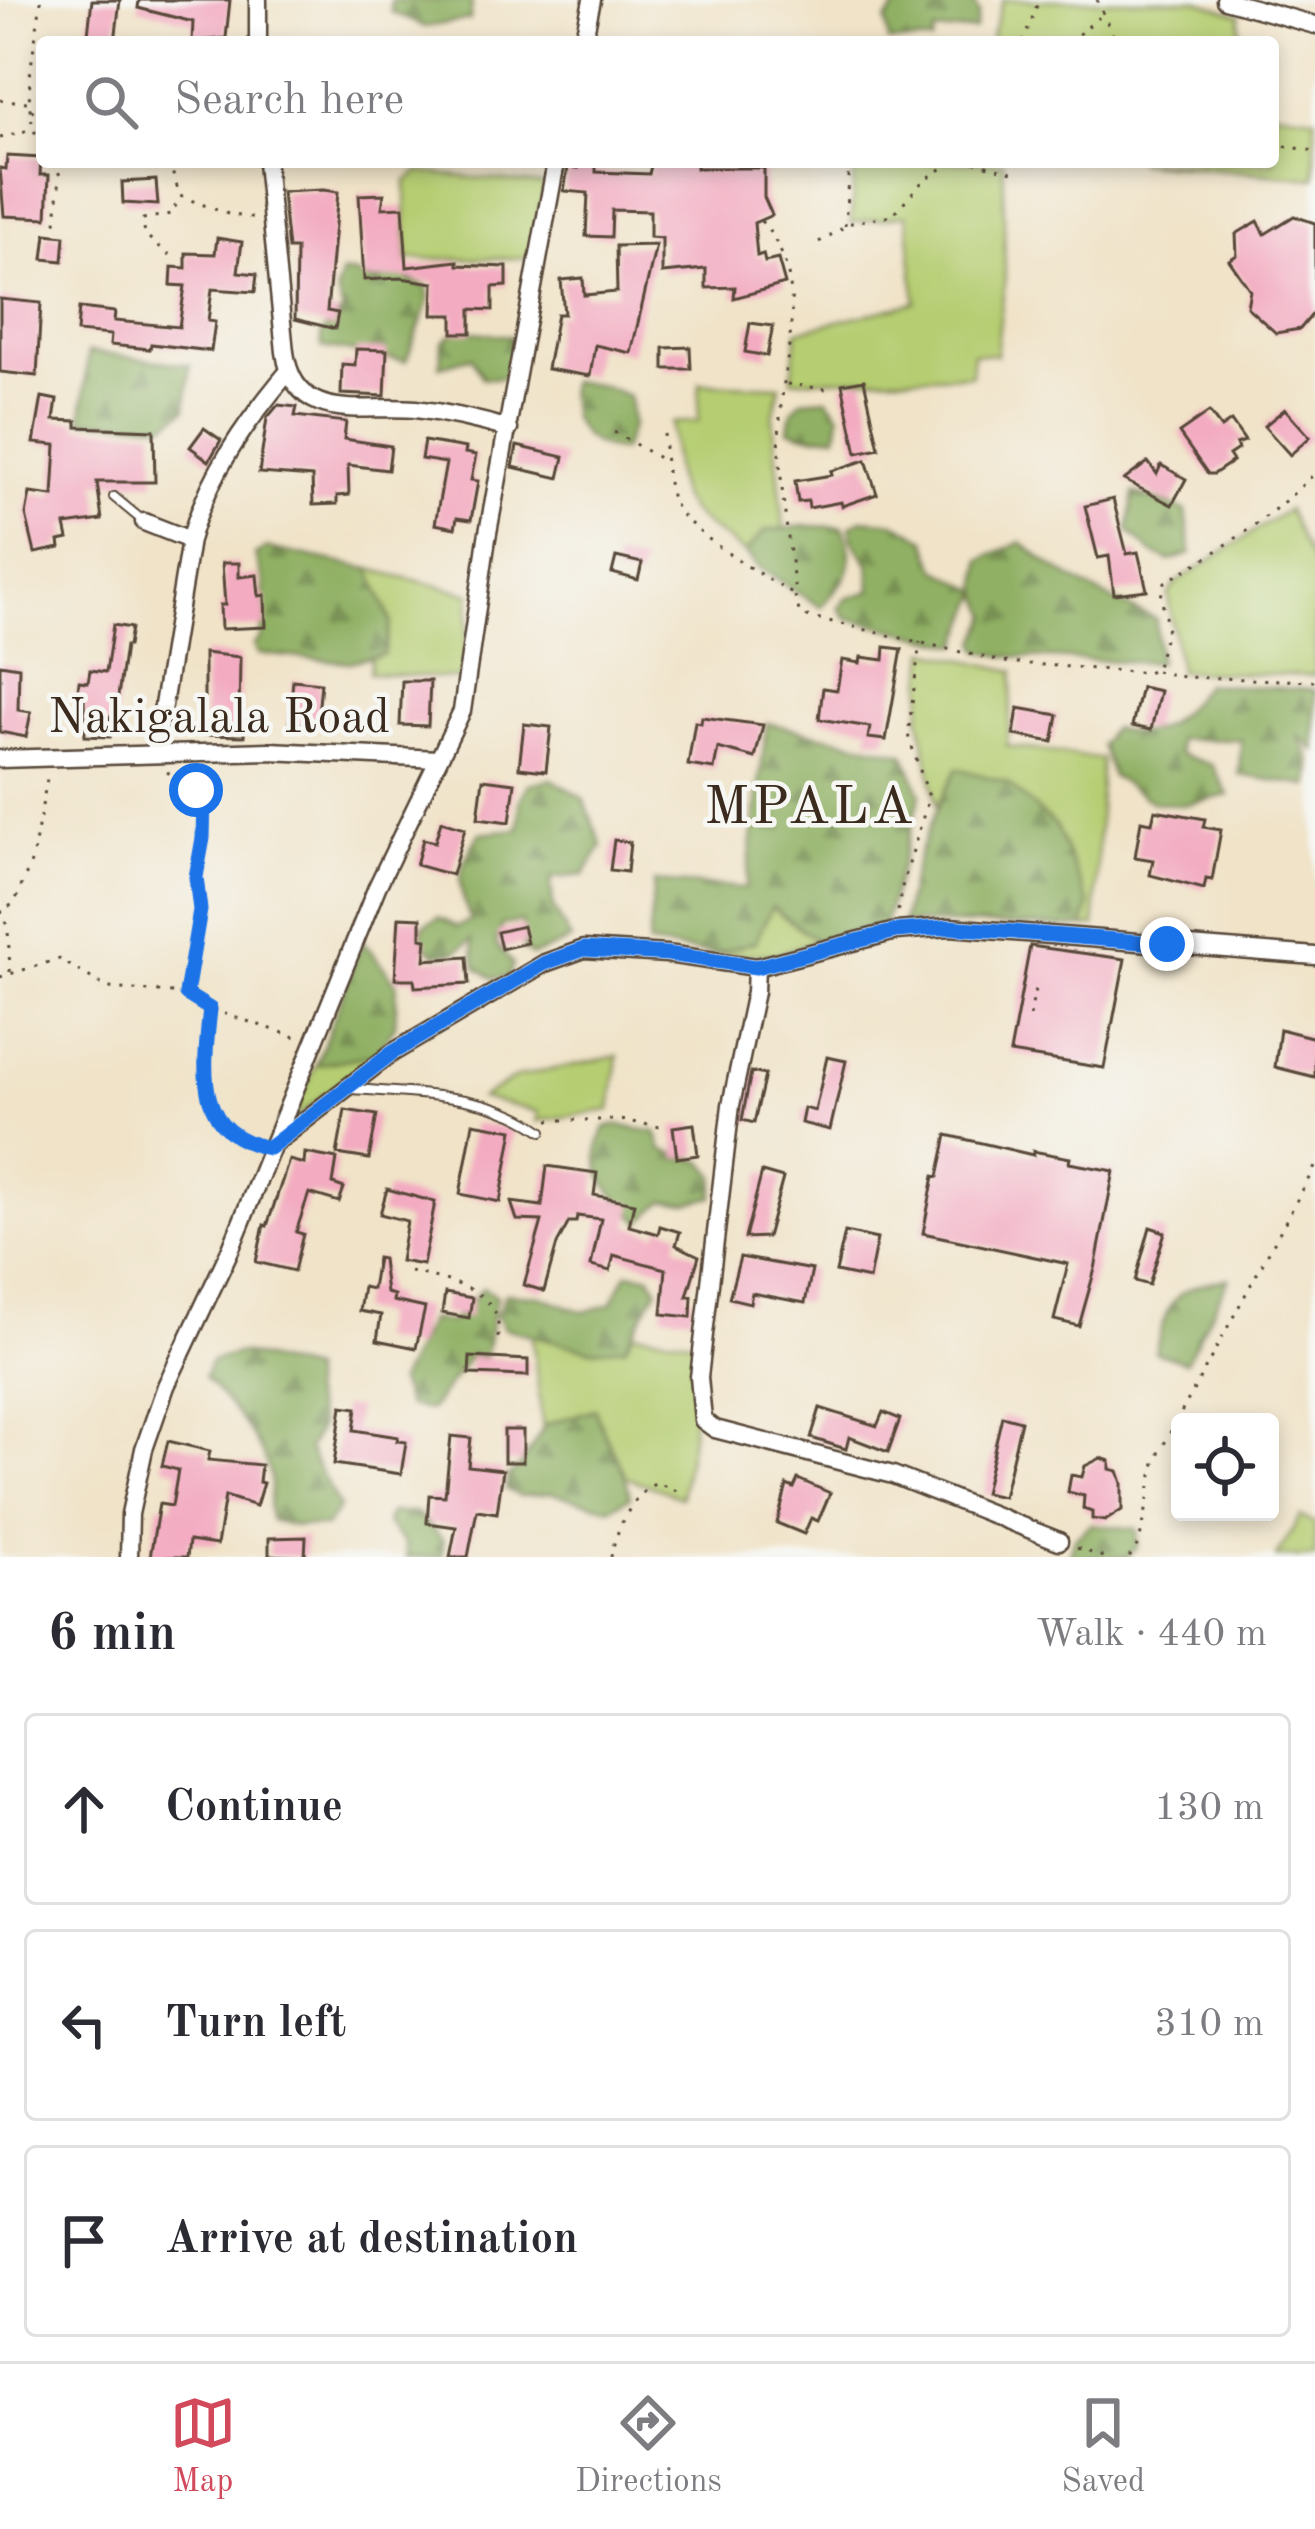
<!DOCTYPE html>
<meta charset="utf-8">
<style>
:root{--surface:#fff;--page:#f2f2f3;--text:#2b2b33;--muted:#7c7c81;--line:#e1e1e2;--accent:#d1495b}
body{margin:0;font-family:"Old Standard TT",serif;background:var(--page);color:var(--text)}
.controls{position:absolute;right:36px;bottom:36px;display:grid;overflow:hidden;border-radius:12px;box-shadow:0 6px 18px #0003}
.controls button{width:108px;height:108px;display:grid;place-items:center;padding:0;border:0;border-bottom:3px solid var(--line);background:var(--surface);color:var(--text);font:60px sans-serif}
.stop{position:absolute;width:36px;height:36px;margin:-27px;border:9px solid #1a73e8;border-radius:50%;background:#fff}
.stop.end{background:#1a73e8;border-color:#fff;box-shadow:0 3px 12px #0008}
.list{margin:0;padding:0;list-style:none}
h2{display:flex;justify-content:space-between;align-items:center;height:156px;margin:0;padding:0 48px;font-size:51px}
h2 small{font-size:39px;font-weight:400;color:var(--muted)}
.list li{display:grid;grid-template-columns:78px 1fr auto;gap:36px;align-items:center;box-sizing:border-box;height:192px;margin:0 24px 24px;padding:0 24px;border:3px solid var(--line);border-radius:12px}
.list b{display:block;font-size:45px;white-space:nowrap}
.list em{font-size:39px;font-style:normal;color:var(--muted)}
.icon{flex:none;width:66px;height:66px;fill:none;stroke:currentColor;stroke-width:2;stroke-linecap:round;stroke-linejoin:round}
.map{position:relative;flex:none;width:1315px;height:1557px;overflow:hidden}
.search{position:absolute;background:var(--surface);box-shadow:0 6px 18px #0003;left:36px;right:36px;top:36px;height:132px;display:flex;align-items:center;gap:30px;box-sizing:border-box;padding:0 42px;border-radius:12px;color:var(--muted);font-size:45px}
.sheet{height:804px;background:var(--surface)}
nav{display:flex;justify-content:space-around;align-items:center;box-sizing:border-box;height:168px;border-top:3px solid var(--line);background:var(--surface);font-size:33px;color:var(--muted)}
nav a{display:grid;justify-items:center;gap:6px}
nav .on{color:var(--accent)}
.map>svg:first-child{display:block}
.green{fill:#b6cd72;stroke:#787c48;stroke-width:3}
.forest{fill:url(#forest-firs);stroke:#666d41;stroke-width:3}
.building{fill:#f3abc1}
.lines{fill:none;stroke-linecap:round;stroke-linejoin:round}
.service-casing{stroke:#564638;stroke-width:12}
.minor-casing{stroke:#564638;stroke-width:21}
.path{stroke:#564638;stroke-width:3;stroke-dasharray:3 9;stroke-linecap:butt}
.service{stroke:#fff;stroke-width:8}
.minor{stroke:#fff;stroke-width:16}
.route{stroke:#1a73e8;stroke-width:15}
.labels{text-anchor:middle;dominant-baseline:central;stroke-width:9;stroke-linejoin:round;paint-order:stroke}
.street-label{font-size:48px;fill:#3b2a1e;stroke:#f6f6f2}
.quarter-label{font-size:54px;letter-spacing:3px;fill:#3b2a1e;stroke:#f6f6f2}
</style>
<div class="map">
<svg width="1315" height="1557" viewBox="0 0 1315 1557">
<defs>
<pattern id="forest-firs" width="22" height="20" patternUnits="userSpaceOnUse" patternTransform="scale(3)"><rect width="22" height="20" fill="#90b064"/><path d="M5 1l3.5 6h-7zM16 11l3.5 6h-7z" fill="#778f52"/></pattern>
</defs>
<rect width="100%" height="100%" fill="#f6f6f2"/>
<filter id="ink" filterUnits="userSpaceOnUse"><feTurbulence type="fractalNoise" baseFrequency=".00833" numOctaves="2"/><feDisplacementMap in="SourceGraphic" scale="24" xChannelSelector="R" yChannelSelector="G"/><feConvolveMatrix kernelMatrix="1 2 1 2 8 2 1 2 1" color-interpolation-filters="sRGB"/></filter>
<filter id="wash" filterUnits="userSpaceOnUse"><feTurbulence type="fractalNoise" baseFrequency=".004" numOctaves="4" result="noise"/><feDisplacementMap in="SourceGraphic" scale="48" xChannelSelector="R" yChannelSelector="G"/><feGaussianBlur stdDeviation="2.7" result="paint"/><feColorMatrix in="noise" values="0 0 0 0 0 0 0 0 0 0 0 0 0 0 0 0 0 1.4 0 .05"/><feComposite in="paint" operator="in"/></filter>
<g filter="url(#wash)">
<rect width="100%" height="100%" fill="#f0e3c8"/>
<g class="green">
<path d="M1003,0H1196L1240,15V42H990Z"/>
<path d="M1273,111L1315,116V178L1136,162H1273Z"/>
<path d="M855,162H1003L1005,278L996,355L973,353L971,375L792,380L797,331L916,302L907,215L851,223Z"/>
<path d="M419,172L545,185L530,258L407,259L406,182Z"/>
<path d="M700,383L780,386L773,417L784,529L765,531L745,553C677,505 674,508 672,423L698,421Z"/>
<path d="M1287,510L1315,569V676L1179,671L1168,595L1176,583Z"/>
<path d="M370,569L471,594L462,679L369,673L371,657L384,654L391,622Z"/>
<path d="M927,651L1014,671L1007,746L1101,759L1095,926L1083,927L1089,903L957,769L937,807L920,720Z"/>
<path d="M771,907L816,940L777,954H713Z"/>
<path d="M376,1054L289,1123L316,1065Z"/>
<path d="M618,1056L611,1110L537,1121L538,1112L481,1098L517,1077Z"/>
<path d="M530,1319L698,1341L692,1430L681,1497L545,1448Z"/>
<path d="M1300,1516L1315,1524V1557H1277Z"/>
</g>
<g class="forest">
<path d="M391,0H468L472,4L470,20L425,27L391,12Z"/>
<path d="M908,0H970L979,12L975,30L935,32L932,42H889L886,21L898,5Z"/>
<path d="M399,263H407L409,280L427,287L429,301L406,361L322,347L321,334L343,311L336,291L342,273H352L376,283Z"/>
<path d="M457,330L510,336L515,371L501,378H482L472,357L440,366L442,342Z"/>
<path d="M88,352L190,365L186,409L166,424L82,420Z"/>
<path d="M571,381L603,386L629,396L632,425L622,450C585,452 560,414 571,381Z"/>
<path d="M827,398L840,414L837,435L813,436L789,430L792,411L802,400Z"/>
<path d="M1134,493L1186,511L1191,554L1169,561L1152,553L1128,531Z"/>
<path d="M862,519L894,522L926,539L937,569L979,591L981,560L1021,542C1062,577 1106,599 1156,619L1158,663L1003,656L980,650L977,641L990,616L980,593L959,645L847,618L839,608L846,599L871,591L869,564L852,539L850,527Z"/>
<path d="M805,526L843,527C859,566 847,579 821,607L758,567L745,553L765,531Z"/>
<path d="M267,548L370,569L391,622L384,654L350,662L258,654L254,645L261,639L264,583L255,555Z"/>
<path d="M1205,684L1315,690V750L1298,735C1309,753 1315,767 1309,786L1239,775L1241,740L1178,739V754L1212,765L1229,795L1183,805L1153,802L1112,776L1101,745L1112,728C1158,744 1179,717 1205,684Z"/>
<path d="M767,723L904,753L921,794L884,925L816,940L772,907L755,942L713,954L648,945L654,882L746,888Z"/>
<path d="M957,768L1006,782L1056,827L1089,904L1083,927L903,923C910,868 931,818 957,768Z"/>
<path d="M552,779L584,799L602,846L584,875L551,878L553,907L571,940L532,956L524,950L522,922L502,925L496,944L513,965L508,977L493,978L476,967L472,940L455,952L436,954L420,941L423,926L439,917L457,927L471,920C454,880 458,869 480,833L519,829L520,800L529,784Z"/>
<path d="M363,941L397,984L395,1026L376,1054L316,1065Z"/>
<path d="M616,1125L656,1132L662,1150L704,1162L716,1176L713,1197L689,1203L664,1201L641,1222C610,1191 585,1173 605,1127Z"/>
<path d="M627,1273L650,1275L658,1288L625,1347L591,1350L503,1328L497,1315L505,1293L540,1296L584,1312L611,1304Z"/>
<path d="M1229,1278L1186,1362L1155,1352C1169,1298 1172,1288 1229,1278Z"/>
<path d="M483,1288L496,1296L485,1358L471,1354L430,1410L407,1406L398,1382L430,1319L451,1323Z"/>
<path d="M241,1353L310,1371V1393L320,1426L308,1449L339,1507L326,1527L295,1526L271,1520C266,1505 272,1498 271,1483C268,1446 227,1402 204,1377L211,1361Z"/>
<path d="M595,1409C605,1445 625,1460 630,1497L610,1508L552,1493L519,1496L506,1489L508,1476L521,1466L545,1425Z"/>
<path d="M390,1513H416L443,1540L442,1557H406V1546L386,1523Z"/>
<path d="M1091,1524L1137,1529L1138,1546L1128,1557H1069L1075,1538Z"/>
</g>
<g id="blocks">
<g class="building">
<path d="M92,0H120L115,42H87Z"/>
<path d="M139,0H230L226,38L192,42L193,22L138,8Z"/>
<path d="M7,156L41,158L40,175H49L47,218L4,216L0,168L6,169Z"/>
<path d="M578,162H596V172L649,174L652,162H696V168H764V197L772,215L754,223L757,256L763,254L765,262L778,259L785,284L734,298L735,287L706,288V269L662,273V238L650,237V211L612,210L611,237L586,236L588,193L564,191L568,167L578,168Z"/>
<path d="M156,180L158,205L123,203L122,182Z"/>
<path d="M323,190L338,192L327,311L338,313L335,329L295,319L296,249H288L282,192Z"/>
<path d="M384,194L382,208L403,207L407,267L458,261V265L507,267V286L493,287V310L471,309V333H453V315H433L434,283L401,278L364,280L359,195Z"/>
<path d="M1294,216L1315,223V311L1300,329L1276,333L1247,307L1250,290L1229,260L1237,255L1236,234L1258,221L1265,234Z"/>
<path d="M46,234L65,236L63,261L43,259Z"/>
<path d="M217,238L242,242L238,272L257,274L255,292L212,289L208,321L215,322L211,351L151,344L150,349L110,345L111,335L77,332L79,308L115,312L114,321L179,327L185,286L171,285L172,267L186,268V253L215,254Z"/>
<path d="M656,245L631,353L595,345L590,376L547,369L557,314H564L561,280L583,278L584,295L617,292L616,246Z"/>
<path d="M0,299L41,303L37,376L0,372Z"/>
<path d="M750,323L773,326L767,356L745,352Z"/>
<path d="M690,347L691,369H664V348Z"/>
<path d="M356,349L387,350L385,396L341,394L342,364L355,365Z"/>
<path d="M864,380L879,448L857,453L842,384Z"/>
<path d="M42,397L57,400L54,420L77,421V427L154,430L155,482H97L102,520L65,525L68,539L59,541L60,548L35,553L26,515L30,493L53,496L56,445L34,443Z"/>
<path d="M278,405L297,407L295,416L346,422L344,439L391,446L388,470L348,465L349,495L337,496V504L313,505L312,477L259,473L267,418Z"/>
<path d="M1285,409L1310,437L1290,455L1264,426Z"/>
<path d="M1209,412L1221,428L1231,421L1245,441L1236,444L1238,449L1229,455L1233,461L1214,474H1208L1179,433Z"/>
<path d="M204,428L221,440L209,461L190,447Z"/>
<path d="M424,441L466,448L465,453L476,455L471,480L478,481L471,520L457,518L455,528L435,524L446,463L421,459Z"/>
<path d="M517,446L564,457L559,478L513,467Z"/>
<path d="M866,460L877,494L842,506L841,502L809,508L808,501L798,502L795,481L832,475L831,471Z"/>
<path d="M1148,462L1157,474L1161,465L1186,479L1172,505L1124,480Z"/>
<path d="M1113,499L1127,554L1138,552L1147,590L1114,594L1109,556L1098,558L1085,506Z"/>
<path d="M616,557L642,563L638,580L612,573Z"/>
<path d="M222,563H239V577L257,575L259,596L265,595L266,627L221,629L220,605H225Z"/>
<path d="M113,625L131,628L128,646H125L115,718L110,717V737L85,736L84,697L77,696L79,681L88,682L90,670L106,672Z"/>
<path d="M885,647L902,649L886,740L868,738L870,727L819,719L823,688L837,690L842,660L860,663L861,657L884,660Z"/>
<path d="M204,653L240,657L239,720L245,721L244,736L204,735Z"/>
<path d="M0,664L19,667L18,710L31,712L26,737L0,732Z"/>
<path d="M293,680L321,683L317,726L289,723Z"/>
<path d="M402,681H430L428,726L400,725Z"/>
<path d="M1141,687L1160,691L1151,730L1132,726Z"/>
<path d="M1018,708L1058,715L1053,742L1014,735Z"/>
<path d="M702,717L763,725L755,758L718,748L714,769L688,765L695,722L701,723Z"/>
<path d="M524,724L551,727L546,771L519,768Z"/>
<path d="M483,779L515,783L510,822L478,818Z"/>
<path d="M1155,810L1205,819L1203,827L1221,830L1212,880L1206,879L1204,889L1150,875L1153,860L1135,857L1141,821L1152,823Z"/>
<path d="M441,821L465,828L452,875L416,865L423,839L435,842Z"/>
<path d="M614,840L630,842L627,872L610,870Z"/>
<path d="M399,917L421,918V938L427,939L425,960L467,957L469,984L415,987L414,979H395Z"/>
<path d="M523,926L527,943L501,949L497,932Z"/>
<path d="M1030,946L1125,959L1104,1068L1010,1053Z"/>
<path d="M1280,1029L1315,1038V1077L1275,1067Z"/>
<path d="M827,1057L846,1061L830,1130L801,1123L804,1108L815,1111Z"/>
<path d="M751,1072L765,1075L754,1123L742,1120Z"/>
<path d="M345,1110L377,1115L369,1159L337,1154Z"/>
<path d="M473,1123L513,1130L500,1202L460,1194Z"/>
<path d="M694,1124L698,1155L677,1158L673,1127Z"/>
<path d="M947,1135L1033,1155V1151L1070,1158L1069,1163L1114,1171L1095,1269L1079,1326L1054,1320L1068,1264L923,1233L934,1176L938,1177Z"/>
<path d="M305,1153L337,1159L333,1184L344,1188L339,1202L309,1193L296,1232L303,1234L294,1271L256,1262L264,1225L267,1226L289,1160L304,1164Z"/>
<path d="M547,1166L597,1173L594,1195L634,1203L629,1226L658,1234L660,1226L680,1232L676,1245L699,1256L687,1296H692L691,1317L662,1314L666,1269L614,1255L610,1271L591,1266L601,1219L577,1216L576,1222H569L557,1244L544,1291L524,1285L542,1221L517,1220L511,1202L542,1206Z"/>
<path d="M762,1172L783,1178L777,1200L767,1237L745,1238Z"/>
<path d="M387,1189L435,1202L423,1265L400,1261L407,1221L380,1214Z"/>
<path d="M1150,1227L1165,1232L1149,1285L1135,1281Z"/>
<path d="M845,1232L877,1239L869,1279L836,1272Z"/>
<path d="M740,1257L812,1270L805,1303L752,1293L750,1303L729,1298Z"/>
<path d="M377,1258L382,1259L386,1293L394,1295L393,1301L425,1308L416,1348L377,1340L381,1315L359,1311L363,1287L372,1289Z"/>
<path d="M445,1293L472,1298L469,1318L442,1313Z"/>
<path d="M470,1357L528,1360V1376L469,1374Z"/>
<path d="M342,1406L357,1408L354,1430L398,1437L397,1441L406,1442L401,1474L334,1464Z"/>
<path d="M820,1408L877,1426L883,1412L900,1419L888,1452L849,1437L846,1449L811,1438Z"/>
<path d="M1002,1416L1021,1421L1003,1497L984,1493Z"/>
<rect x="504" y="1430" width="19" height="32"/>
<path d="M451,1436L471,1438L468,1466L503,1470L497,1513L477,1510L468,1557H450L456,1527L427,1523L429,1495L445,1496Z"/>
<path d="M168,1441L210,1451L208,1460L261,1465L259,1482L263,1483L256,1506L225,1496L217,1545L189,1541L187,1557H150L159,1504L172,1506L178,1470L162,1466Z"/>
<path d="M1101,1458L1110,1461V1469L1118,1471L1122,1483V1510L1105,1521L1092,1519V1512L1083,1509L1084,1496L1068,1492L1071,1475L1082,1477L1085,1466Z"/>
<path d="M798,1479L830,1493L818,1521L811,1518L804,1534L777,1523L787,1485L794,1488Z"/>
<path d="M306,1537L305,1557L269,1555V1538Z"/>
</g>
</g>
</g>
<g filter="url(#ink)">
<use href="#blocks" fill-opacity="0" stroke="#564638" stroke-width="3"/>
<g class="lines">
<defs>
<g id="service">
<path d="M114,497L143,521"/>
<path d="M353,1089C416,1094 490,1093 542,1131"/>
</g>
<g id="minor">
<path d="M258,0V42"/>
<path d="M1225,0L1315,25"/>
<path d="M583,42L592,0"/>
<path d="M266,162L285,352C295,426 362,404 416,409C447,413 478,420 509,429"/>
<path d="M144,522L190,540C208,476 245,423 288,372"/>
<path d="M155,754L190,540"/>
<path d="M0,759L270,751L438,759"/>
<path d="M756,967L755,992L731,1105L699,1377L703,1420L715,1429L893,1475L1059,1541"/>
<path d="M270,1147L392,1053L545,963L584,949L667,954L756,967L896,931L950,927L1315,956"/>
<path d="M129,1557L130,1514L144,1449L166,1386L231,1248L377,887L462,711L487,538L556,162"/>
</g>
</defs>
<use href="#service" class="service-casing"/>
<use href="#minor" class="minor-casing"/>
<g class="path">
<path d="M41,0C36,45 17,107 42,147"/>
<path d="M1097,0L1116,42"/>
<path d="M277,39L288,42"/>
<path d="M1023,42L1039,0"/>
<path d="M1069,42L1102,15"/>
<path d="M0,100L28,102"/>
<path d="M31,110L42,115"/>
<path d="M0,138L29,130"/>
<path d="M1273,144L1315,151"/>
<path d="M52,162L60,175L56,223"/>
<path d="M169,162L180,196L228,214L253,218"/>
<path d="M974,162L1016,173"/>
<path d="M761,221C812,280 785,349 780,418C776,474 790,540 795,596L799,611L807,616L1004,662L1148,673L1157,667L1167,627L1161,596L1165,582C1220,551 1270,518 1315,473"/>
<path d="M845,226L849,162"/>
<path d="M819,242L851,223L892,215L923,181L952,162"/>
<path d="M170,255L145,235L143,219L171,214L180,198"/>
<path d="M787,384L834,390"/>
<path d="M614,432L666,462"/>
<path d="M664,434C666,455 665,481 673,501C685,531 765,577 794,595"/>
<path d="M1156,671L1183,677L1315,681"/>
<path d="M167,772L196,790L204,800L203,838L196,877L200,910L186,992"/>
<path d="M203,795L218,774"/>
<path d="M898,911L902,887L929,797L908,735L920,642"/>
<path d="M10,972L8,929L1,910L14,904L32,860L47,779"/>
<path d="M0,977L59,959L108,988L186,994L210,1009L296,1037"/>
<path d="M209,1011C205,1059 195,1121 250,1144"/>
<path d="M1030,1016L1035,989"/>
<path d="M549,1120H620L666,1128"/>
<path d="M410,1272C437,1278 483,1285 496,1314C499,1321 498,1334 498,1343"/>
<path d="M1077,1548L1103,1557"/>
<path d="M611,1557C615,1531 633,1493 657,1483L682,1493"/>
<path d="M1129,1557C1148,1540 1146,1482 1158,1455L1315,1167"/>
</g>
<use href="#service" class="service"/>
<use href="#minor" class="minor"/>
</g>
</g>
<g class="lines" filter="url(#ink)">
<path class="route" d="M196,790L204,800L203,838L196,877L200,910L186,994L210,1009C204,1069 193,1134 269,1148L392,1053L545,963L584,949L668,954L756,967L896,931L950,927L1167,944"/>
</g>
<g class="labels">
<g class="street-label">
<text x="219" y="719">Nakigalala Road</text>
</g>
<g class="quarter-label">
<text x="810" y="809">MPALA</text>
</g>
</g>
</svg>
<div class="controls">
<button><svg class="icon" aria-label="locate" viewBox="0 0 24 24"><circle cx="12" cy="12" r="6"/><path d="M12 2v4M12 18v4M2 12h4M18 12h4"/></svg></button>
</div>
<div class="stop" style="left:196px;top:790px"></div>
<div class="stop end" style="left:1167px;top:944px"></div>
<div class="search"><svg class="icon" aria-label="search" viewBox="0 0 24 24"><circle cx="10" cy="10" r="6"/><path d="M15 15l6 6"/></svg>Search here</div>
</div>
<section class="sheet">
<h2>6 min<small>Walk · 440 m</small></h2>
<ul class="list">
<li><svg class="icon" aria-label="ahead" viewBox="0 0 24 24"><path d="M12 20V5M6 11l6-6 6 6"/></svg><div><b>Continue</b></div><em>130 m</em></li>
<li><svg class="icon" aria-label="left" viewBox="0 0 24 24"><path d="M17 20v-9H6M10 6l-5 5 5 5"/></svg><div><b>Turn left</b></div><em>310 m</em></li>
<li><svg class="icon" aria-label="arrive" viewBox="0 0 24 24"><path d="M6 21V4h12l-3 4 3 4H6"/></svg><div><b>Arrive at destination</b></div></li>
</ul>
</section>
<nav>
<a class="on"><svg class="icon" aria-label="map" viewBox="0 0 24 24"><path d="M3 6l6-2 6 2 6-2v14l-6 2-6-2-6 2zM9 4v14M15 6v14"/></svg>Map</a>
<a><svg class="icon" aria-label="directions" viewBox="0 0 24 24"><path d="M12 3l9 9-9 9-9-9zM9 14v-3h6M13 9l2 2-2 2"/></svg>Directions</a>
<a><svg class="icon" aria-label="saved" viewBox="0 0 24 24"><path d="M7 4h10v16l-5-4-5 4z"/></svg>Saved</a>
</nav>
